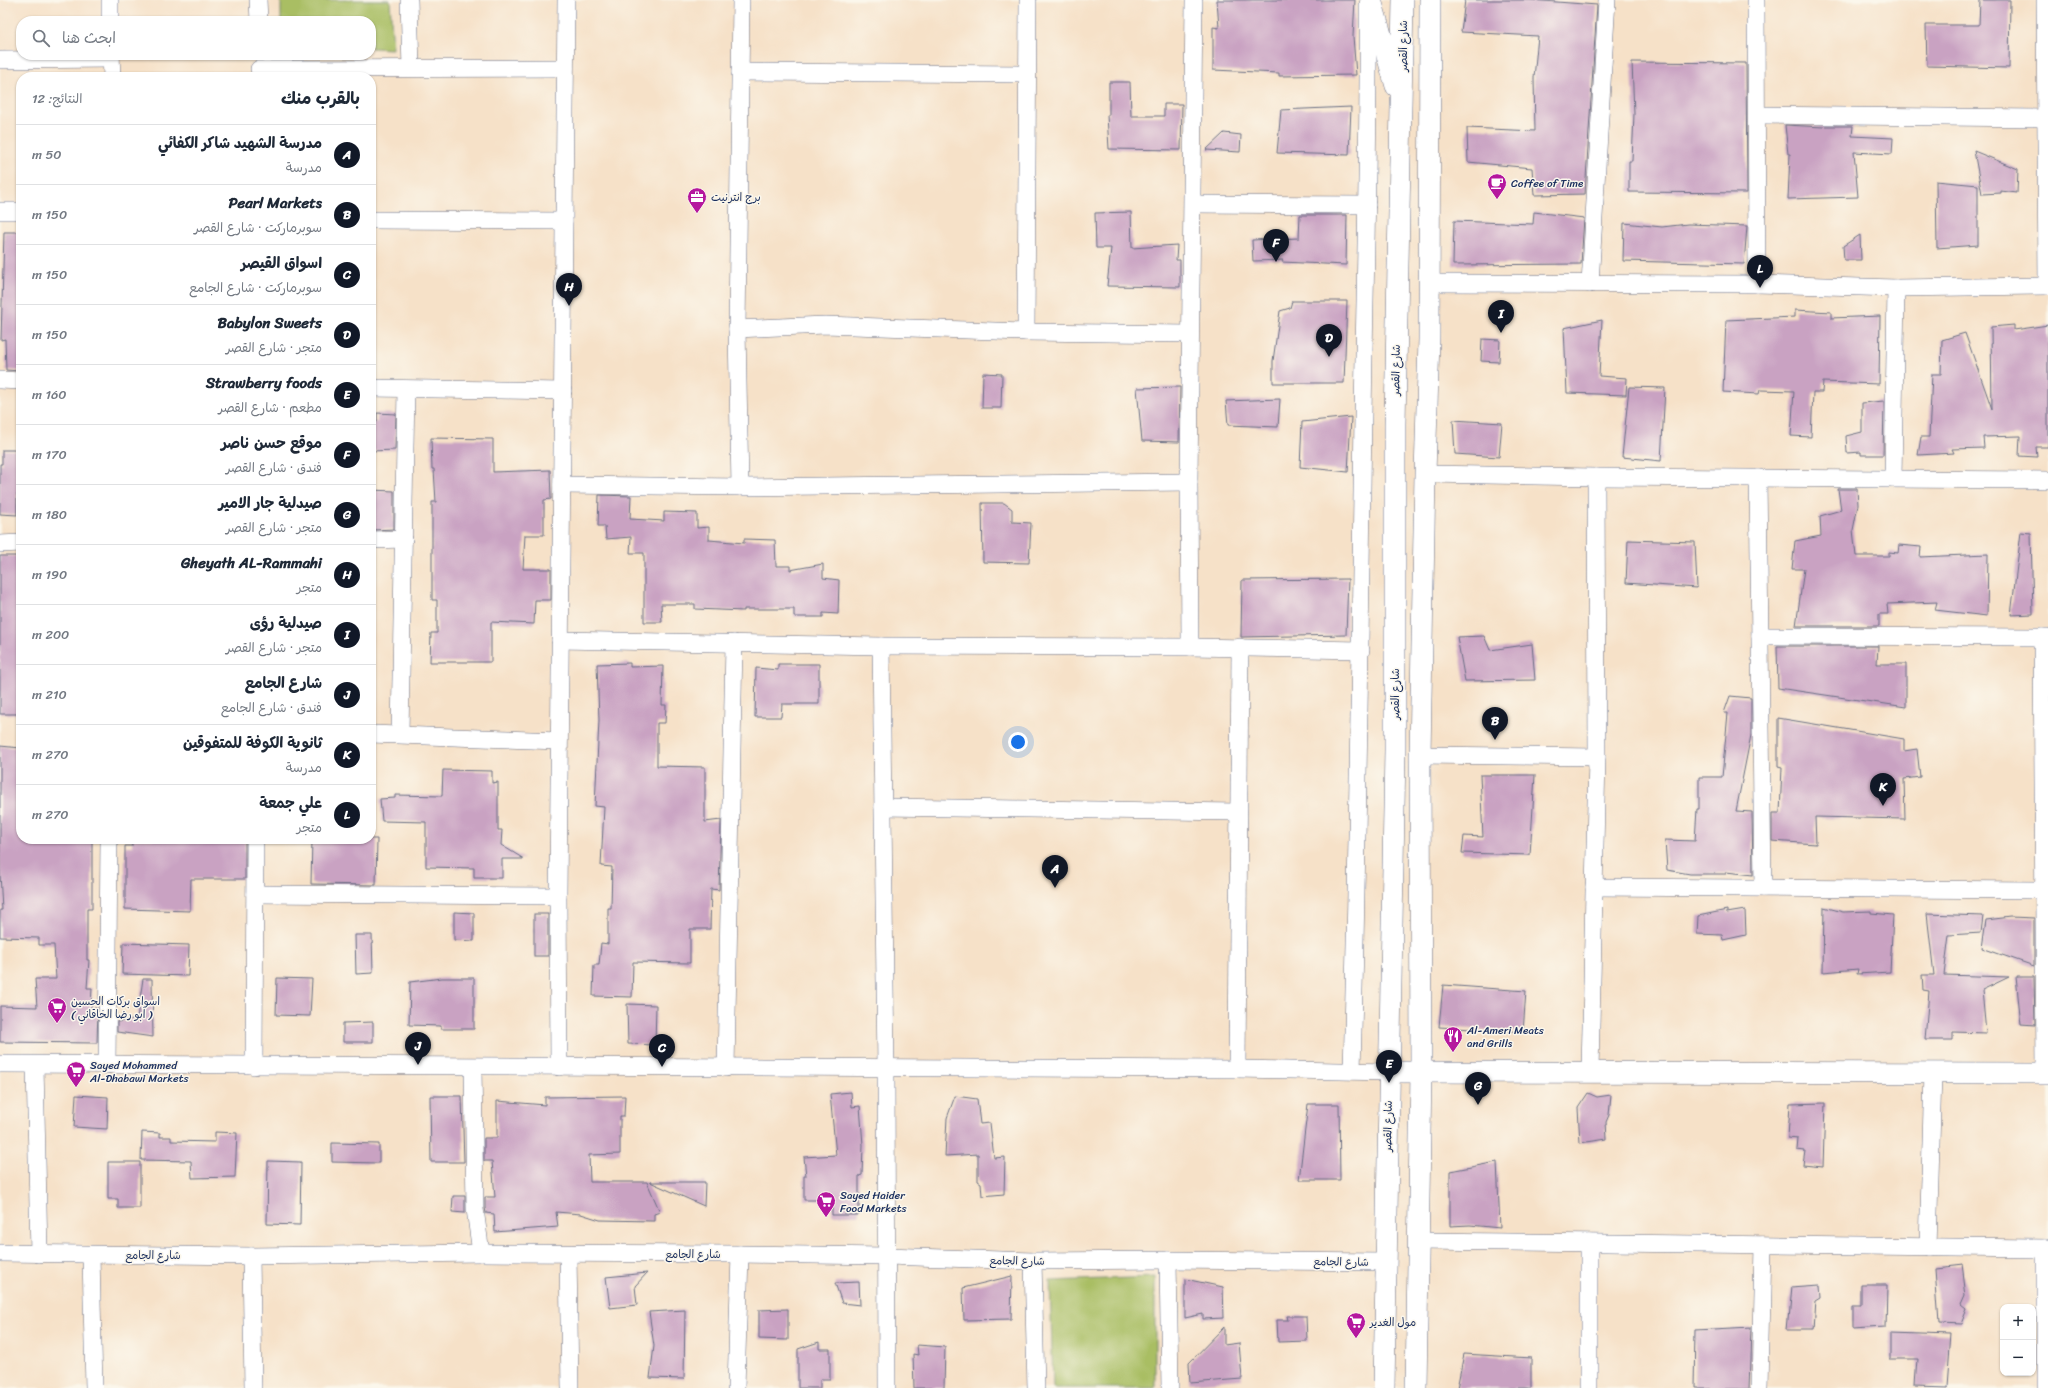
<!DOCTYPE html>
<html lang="ar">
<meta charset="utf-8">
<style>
:root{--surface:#fff;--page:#f2f2f3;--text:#1f2937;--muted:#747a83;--line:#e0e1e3;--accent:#111827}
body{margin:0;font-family:Sriracha,"Playpen Sans Arabic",sans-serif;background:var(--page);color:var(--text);direction:rtl}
.controls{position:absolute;right:12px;bottom:12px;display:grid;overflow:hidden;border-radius:8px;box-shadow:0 1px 3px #0004}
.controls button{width:36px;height:36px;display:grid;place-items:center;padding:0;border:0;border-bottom:1px solid var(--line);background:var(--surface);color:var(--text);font:20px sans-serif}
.you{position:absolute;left:1018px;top:742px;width:14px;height:14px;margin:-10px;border:3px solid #fff;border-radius:50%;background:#1a73e8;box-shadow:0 0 0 6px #1a73e833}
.badge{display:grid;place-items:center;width:26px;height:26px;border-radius:50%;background:var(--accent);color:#fff;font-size:13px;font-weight:700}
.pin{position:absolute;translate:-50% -33px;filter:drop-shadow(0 1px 2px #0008)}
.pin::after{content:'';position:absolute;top:21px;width:14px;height:12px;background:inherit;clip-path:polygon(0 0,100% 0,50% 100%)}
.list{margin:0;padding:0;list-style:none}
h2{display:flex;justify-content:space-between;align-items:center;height:52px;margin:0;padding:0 16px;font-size:17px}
h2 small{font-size:13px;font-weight:400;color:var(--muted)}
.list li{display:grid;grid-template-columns:26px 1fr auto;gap:12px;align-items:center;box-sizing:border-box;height:60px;padding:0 16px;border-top:1px solid var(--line)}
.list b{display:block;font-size:15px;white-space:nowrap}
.list p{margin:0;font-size:13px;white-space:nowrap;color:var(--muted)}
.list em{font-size:13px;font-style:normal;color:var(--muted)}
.icon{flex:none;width:22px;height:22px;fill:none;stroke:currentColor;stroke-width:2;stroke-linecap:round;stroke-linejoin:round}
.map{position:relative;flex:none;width:2048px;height:1388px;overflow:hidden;direction:ltr}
.search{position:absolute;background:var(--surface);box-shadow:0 1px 3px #0004;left:16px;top:16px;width:360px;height:44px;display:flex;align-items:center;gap:10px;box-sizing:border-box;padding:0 14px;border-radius:16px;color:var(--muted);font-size:15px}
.panel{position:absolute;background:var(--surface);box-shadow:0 1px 3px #0004;left:16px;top:72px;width:360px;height:772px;border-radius:16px;direction:rtl}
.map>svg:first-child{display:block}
.green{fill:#a9be63;stroke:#627660}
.building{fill:#c9a2c2}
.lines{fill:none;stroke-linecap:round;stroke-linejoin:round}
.minor-casing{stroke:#686d83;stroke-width:18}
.tertiary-casing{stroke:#686d83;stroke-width:22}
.minor{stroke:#fff;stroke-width:17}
.tertiary{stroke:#fff;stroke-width:21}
.labels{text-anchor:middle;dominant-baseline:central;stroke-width:3;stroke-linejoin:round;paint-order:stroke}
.street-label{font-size:11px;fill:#1b2f5e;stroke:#fbf7ec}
.poi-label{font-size:11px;fill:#1b2f5e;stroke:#fbf7ec;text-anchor:start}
</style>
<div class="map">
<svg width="2048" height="1388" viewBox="0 0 2048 1388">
<rect width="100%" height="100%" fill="#fbf7ec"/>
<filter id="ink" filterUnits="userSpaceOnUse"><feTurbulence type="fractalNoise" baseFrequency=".025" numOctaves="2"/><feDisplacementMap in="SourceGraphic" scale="8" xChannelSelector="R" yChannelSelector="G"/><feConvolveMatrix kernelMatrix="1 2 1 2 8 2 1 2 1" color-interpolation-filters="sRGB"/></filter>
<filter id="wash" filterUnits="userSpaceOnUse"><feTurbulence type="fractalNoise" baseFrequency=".012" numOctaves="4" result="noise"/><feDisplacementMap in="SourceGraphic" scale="16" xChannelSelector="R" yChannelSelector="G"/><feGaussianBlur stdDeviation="0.9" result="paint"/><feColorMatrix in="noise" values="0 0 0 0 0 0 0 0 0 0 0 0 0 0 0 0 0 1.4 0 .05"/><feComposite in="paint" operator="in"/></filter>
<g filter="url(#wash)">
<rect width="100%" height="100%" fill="#f6e1c8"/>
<g class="green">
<path d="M281,0H390L393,49L371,48V21H281Z"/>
<path d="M1155,1277V1388H1053L1050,1281Z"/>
</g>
<g id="blocks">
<g class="building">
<path d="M1217,0H1355L1353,36L1356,75L1279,76V73L1213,70V27L1219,28Z"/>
<path d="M1465,0H1530L1597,5L1585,194L1534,195L1532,168L1468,162L1467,128L1535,131L1534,78L1538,36L1461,32Z"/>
<path d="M1980,0H2010L2009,68L1927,66L1926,25H1979Z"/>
<path d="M1632,62L1746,63L1747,193L1629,192V161H1632L1634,114Z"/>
<path d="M1109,82H1130L1131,116H1164V104H1182L1181,150L1109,149L1107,115H1109Z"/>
<path d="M1351,107L1349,155L1277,153L1281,110Z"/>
<path d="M1785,125L1824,127L1825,126H1853L1852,136L1893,138L1892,154L1854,152L1858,197L1788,199L1790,154H1788Z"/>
<path d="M1224,133L1241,135L1240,152L1206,150Z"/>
<path d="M1974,151L2018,169L2017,193L2001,191V193L1982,194Z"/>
<path d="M1936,181L1978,185V245L1937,248Z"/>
<path d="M1131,212L1132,248L1177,245L1176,260H1180V287L1107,286L1111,248H1096L1095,213Z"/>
<path d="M1534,212L1584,218L1581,264L1453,265L1454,221L1533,224Z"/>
<path d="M1300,215H1347L1346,265L1282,262L1283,260L1253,261L1252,240L1299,238Z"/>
<path d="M1624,223L1662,227L1688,224L1747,226L1744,264L1623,261Z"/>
<path d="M4,232H21V371L6,370L5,339L1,340Z"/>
<path d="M1860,235L1861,260H1844L1843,246Z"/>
<path d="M1292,301H1347L1344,383H1273V361L1280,311L1290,308Z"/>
<path d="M1795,310L1831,312V318L1880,316L1879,384L1823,382L1822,392H1813L1811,437L1791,436L1794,391L1760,390L1759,394L1723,392L1726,320L1795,317Z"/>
<path d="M1602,320L1599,376L1627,378L1626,395L1567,393L1564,328Z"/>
<path d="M2014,325V330L2048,325V447H2036L2037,457L2019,456L2020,436L1983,437L1984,448L1952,449L1954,453L1918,455L1921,437H1929L1932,374H1941L1942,340L1965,333L1992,409L1991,327Z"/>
<path d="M1482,339L1500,340L1499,362L1481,361Z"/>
<path d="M983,373L1002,374L1001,408H982Z"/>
<path d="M1180,387L1179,442L1142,441L1137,388Z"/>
<path d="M1629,387L1665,388L1661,461L1622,457Z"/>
<path d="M1280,399L1278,427L1228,425L1226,401Z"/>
<path d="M1884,401L1883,455H1861V452L1847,453L1846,436L1862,432V403Z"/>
<path d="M377,413L396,414L395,450L371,451V422H377Z"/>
<path d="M1351,417L1348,472L1300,467L1302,422Z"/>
<path d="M1453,420L1502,423L1499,457L1455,454Z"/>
<path d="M431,438L493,439V472L550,470L551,499L544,500V535H525L523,569H551V600H535L534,624L491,622V662H430L431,633H437V600H432V502H436L434,469H432Z"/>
<path d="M2,450H16L17,464H21V494H17V515L0,514V464H2Z"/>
<path d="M1838,489H1857L1858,505L1853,530L1856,556H1889V552L1898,553L1899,545L1921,547L1920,557L1988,554L1987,616L1935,610L1937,602L1887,604L1888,614H1879V626H1796L1804,569H1792L1795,541L1821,536L1820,516L1841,510Z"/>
<path d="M371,490L394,491V529L373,530Z"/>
<path d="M599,495L631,496L630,519L664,521V512L697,513V528L709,527V540L744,543V539L775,540L776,566H790V570L823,564V578L839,580L838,614L823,613V617H794V609H744V611L695,609V604H661L662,622H644V553H630L631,537L606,539L605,526H598Z"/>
<path d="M982,503H1004L1012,509V522L1031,523L1029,563L983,562Z"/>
<path d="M2021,532L2031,533L2033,614L2011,615Z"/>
<path d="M1628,540L1695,542L1697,588L1626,583Z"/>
<path d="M0,556H18V589L21,590V714H0Z"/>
<path d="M1348,579L1346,635L1241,637L1242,580Z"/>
<path d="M1484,636L1490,650L1532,644L1535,680L1465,681L1457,637Z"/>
<path d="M1777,646H1878L1877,664H1906V707L1778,688Z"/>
<path d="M630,663V667L663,666L662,705H666L665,723H657V766L705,767V822L721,820L719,890L711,889L710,929H690V963L633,962L632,997L593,996L594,965H599L601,943L608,944V908H611L612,867L601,866L604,807L595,806L599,720L597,664Z"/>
<path d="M778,664H819V704H782L781,717H755L756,668L778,670Z"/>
<path d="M1730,696L1751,698V735L1736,811L1752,812L1753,875L1726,872V874H1690L1667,870L1665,840L1695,841L1697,809H1699V777H1722L1728,713H1724Z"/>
<path d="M1778,718L1904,739V751L1917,749L1920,777L1904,779L1905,819L1815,817L1816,844L1772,841V813H1780L1782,767L1778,766Z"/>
<path d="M0,746L21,748V839H92V909H87V960H89L87,988H92L91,1008H98L97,1043L0,1042V1006L37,1007L35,979H56L54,945H39V938L0,937V910H2L0,873Z"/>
<path d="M443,770L492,771V783L498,782V830H502L501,845L524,859H502V878H474V868L426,867V822L382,821L380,799L395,798V795L442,796Z"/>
<path d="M1480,775H1535L1530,855L1462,853L1464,836L1483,837Z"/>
<path d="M132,839H245V879H191L190,911L125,909V846H132Z"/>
<path d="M312,839H377L376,885L311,884Z"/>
<path d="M1824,907L1843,912L1871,911V913L1893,915L1890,972L1857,974L1858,969L1823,972Z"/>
<path d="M1727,910V913L1745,910L1746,935L1723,940L1722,935L1697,934L1698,916Z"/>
<path d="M454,912L474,913V941L454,940Z"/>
<rect x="534" y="914" width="14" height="42"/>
<path d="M1927,914L1983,916L1981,933L1949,935L1944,975L2009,977L1982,990L1986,1033L1953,1032V1040H1925L1929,991L1923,990L1922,975H1934Z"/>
<path d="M2011,917L2034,918V966L1982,948L1986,920Z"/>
<path d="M355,935H372L373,973L356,974Z"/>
<path d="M123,943L189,945L188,976L122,974Z"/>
<path d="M2016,977H2034L2035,1025L2021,1024Z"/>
<path d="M277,978L312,979L310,1016L276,1015Z"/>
<path d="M442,978H474V1029H441V1026L409,1025L410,982Z"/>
<path d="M143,979H152L153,1037L117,1032V1022L137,1018Z"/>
<path d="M1443,985L1526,991L1523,1032L1439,1027Z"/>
<path d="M627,1004L656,1005L655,1045L628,1044Z"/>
<path d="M373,1022V1042H343V1023Z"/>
<path d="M851,1092L852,1107L860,1106L863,1145L862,1175L859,1176V1215H832V1200H804V1176H806L804,1157L836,1155L830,1094Z"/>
<path d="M1588,1093L1597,1097L1611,1095L1609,1115L1606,1122L1607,1139L1580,1143L1578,1108Z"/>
<path d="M76,1095L108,1097L107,1129L74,1127Z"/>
<path d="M430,1096H462L464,1162H431Z"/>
<path d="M625,1096L624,1116H620V1154L589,1155L590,1182H647L660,1212L654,1214V1221L600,1220L581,1214L556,1212L558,1227L495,1232L494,1214L486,1213L485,1208V1197H495L492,1161H484V1138H497V1101L545,1105V1097Z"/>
<path d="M955,1096L977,1099L980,1124L990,1123L994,1158L1005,1157L1004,1194L982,1196L981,1183L978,1181V1154L945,1156L947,1118Z"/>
<path d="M1825,1103L1823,1167L1803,1165L1805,1151L1797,1150L1798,1139L1788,1138L1790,1104Z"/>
<path d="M1308,1104H1339L1340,1180H1299Z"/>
<path d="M142,1132L160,1133V1137H171V1141L215,1142V1132L237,1133L235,1177L192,1178L191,1161L141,1160Z"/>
<path d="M332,1143L379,1144V1163L332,1162Z"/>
<path d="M268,1161L301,1162L300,1225L267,1224Z"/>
<path d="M108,1162H140V1208H118V1199H108Z"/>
<path d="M1497,1162L1500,1228L1470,1225L1450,1226V1171Z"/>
<path d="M650,1182H705L704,1206Z"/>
<path d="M453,1196H465V1213L452,1212Z"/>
<path d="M1962,1265L1966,1296L1962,1305L1967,1309L1961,1324L1939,1323L1935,1268Z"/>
<path d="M647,1273L635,1286L637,1305L610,1308L606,1277Z"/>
<path d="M1012,1276L1011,1319L964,1320L963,1288Z"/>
<path d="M1185,1279L1223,1287L1224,1318L1203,1319V1314L1185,1318Z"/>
<path d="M859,1282L860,1305L842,1303L835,1283Z"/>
<path d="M1861,1284H1886L1885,1327L1853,1329V1306H1861Z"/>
<path d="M1820,1286L1821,1299L1816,1302L1814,1329H1787L1791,1288Z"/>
<path d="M788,1309V1340L759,1339V1310Z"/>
<path d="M685,1310L684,1379L650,1378L654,1346L649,1312Z"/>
<path d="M1287,1316H1306L1307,1341L1278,1342L1277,1320H1288Z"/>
<path d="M1224,1327V1345L1239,1343L1242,1379L1190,1383L1189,1363Z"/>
<path d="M1751,1328L1749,1388H1694L1695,1331Z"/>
<path d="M1890,1332L1949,1334L1945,1386L1916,1385L1918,1359H1890Z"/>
<path d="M819,1342V1349H830V1379H820V1388H798V1349Z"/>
<path d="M917,1345L945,1347L944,1388H914L913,1354L918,1355Z"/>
<path d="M1464,1354L1531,1358V1388H1457Z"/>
</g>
</g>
</g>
<g filter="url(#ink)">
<use href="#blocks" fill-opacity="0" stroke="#686d83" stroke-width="1"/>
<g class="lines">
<defs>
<g id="minor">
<path d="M110,0V21"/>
<path d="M258,0L259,21"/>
<path d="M409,0L411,68"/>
<path d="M1756,0L1757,284"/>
<path d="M2045,0L2047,286"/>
<path d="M111,55L112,77"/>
<path d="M0,60L111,59"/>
<path d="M259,69L565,68"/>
<path d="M740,72L1027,74"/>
<path d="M1757,115L2046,118"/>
<path d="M1193,204L1367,205"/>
<path d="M0,211H21"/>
<path d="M371,220L564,221"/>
<path d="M1429,283L1757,284L1896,288L2048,286"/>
<path d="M1590,284L1607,0"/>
<path d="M737,329L825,325L1026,332L1189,334"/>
<path d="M1026,332L1028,0"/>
<path d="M0,380L21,381"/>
<path d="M371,388L563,391"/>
<path d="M1425,474L1596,477L2048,480"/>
<path d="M1758,478L1763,888"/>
<path d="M1893,479L1896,288"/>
<path d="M562,485L740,487L1189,482"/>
<path d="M740,487L737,329L741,0"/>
<path d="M371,540L404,539"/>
<path d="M0,544L21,543"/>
<path d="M1760,636L2048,637"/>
<path d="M2042,637L2045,1073"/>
<path d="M560,640L881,646L1190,647L1361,650"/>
<path d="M881,646L886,1069L887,1388"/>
<path d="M1190,647L1189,482L1194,0"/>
<path d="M371,734L559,741"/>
<path d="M400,734L406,389"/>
<path d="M1420,755L1597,757"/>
<path d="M883,807L1237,812"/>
<path d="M1594,887L2043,890"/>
<path d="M255,894L558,896"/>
<path d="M0,1064L1237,1069L1389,1072"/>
<path d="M35,1065L39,1254"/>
<path d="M107,1065L109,839"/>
<path d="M254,1066L255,839"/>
<path d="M473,1067L475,1209L481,1253"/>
<path d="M559,1067L558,896L566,0"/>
<path d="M726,1068L734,643"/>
<path d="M1237,1069L1240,647"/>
<path d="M1352,1071C1358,853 1360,635 1363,417C1365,279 1369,142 1368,4"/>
<path d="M1590,1071L1597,757L1596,477"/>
<path d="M1419,1241L2048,1248"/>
<path d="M1589,1243V1388"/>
<path d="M1928,1247L1933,1073"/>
<path d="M0,1253L251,1256L481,1253L740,1254L887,1256L1033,1261L1168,1260L1386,1262"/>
<path d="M568,1254L570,1388"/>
<path d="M91,1255L94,1388"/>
<path d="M251,1256L253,1388"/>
<path d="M1168,1260L1170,1388"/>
<path d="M1033,1261L1036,1388"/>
<path d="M736,1388L740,1254"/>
<path d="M1760,1388L1763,1245"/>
<path d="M2045,1388V1248"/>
</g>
<g id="tertiary">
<path d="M1371,0L1396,86"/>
<path d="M1389,1072L2048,1073"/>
<path d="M1384,1388L1395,750V424L1403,0"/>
<path d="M1416,1388L1421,1072L1420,755L1425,474L1429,339L1430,0"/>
</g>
</defs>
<use href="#minor" class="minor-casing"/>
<use href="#tertiary" class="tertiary-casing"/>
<use href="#minor" class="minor"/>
<use href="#tertiary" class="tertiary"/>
</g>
</g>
<defs>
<symbol id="cafe-pin" viewBox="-11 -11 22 30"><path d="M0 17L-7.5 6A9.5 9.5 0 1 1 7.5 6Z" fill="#b5179e" stroke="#fbf7ec"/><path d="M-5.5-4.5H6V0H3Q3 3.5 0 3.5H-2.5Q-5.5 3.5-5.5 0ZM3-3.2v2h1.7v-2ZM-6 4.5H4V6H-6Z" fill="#fff"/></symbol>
<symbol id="office-pin" viewBox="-11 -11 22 30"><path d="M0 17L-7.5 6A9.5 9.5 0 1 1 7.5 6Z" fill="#b5179e" stroke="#fbf7ec"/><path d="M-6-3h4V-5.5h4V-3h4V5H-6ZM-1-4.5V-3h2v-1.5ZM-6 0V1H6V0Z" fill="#fff"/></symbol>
<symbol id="supermarket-pin" viewBox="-11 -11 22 30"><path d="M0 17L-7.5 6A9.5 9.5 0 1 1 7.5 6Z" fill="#b5179e" stroke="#fbf7ec"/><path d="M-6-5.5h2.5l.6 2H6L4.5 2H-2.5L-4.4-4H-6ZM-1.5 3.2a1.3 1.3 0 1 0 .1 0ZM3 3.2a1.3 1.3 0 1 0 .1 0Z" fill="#fff"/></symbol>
<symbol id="restaurant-pin" viewBox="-11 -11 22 30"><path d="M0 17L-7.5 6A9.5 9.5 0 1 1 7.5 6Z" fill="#b5179e" stroke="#fbf7ec"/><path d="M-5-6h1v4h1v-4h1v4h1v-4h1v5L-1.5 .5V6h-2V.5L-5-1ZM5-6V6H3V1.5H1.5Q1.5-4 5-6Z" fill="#fff"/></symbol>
</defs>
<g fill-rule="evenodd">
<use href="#cafe-pin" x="1486" y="172" width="22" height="30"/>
<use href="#office-pin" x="686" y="186" width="22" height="30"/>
<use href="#supermarket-pin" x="46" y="996" width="22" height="30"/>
<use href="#restaurant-pin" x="1442" y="1025" width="22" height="30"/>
<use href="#supermarket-pin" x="65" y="1060" width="22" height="30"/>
<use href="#supermarket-pin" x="815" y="1190" width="22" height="30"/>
<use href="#supermarket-pin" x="1345" y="1311" width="22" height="30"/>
</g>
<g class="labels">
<g class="street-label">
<text transform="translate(1403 46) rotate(-90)">شارع القصر</text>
<text transform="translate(1396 370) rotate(-89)">شارع القصر</text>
<text transform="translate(1395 694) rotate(-90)">شارع القصر</text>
<text transform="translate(1388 1126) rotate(-89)">شارع القصر</text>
<text x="693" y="1254">شارع الجامع</text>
<text x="153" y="1255">شارع الجامع</text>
<text transform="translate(1017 1261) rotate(1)">شارع الجامع</text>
<text transform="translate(1341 1262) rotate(1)">شارع الجامع</text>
</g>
<g class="poi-label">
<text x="1511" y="183">Coffee of Time</text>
<text x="711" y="197">برج انترنيت</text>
<text x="71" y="1001">اسواق بركات الحسين<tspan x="71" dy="13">( ابو رضا الخاقاني )</tspan></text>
<text x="1467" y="1030">Al-Ameri Meats<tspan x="1467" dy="13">and Grills</tspan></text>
<text x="90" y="1065">Sayed Mohammed<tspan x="90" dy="13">Al-Dhabawi Markets</tspan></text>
<text x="840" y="1195">Sayed Haider<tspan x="840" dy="13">Food Markets</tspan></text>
<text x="1370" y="1322">مول الغدير</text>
</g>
</g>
</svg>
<div class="controls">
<button>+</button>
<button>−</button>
</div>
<div class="you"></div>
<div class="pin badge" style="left:1055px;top:888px">A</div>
<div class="pin badge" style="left:1495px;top:740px">B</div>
<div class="pin badge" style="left:662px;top:1067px">C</div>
<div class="pin badge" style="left:1329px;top:357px">D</div>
<div class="pin badge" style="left:1389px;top:1083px">E</div>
<div class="pin badge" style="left:1276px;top:262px">F</div>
<div class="pin badge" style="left:1478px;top:1105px">G</div>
<div class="pin badge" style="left:569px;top:306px">H</div>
<div class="pin badge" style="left:1501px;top:333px">I</div>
<div class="pin badge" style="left:418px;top:1065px">J</div>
<div class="pin badge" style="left:1883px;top:806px">K</div>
<div class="pin badge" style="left:1760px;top:288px">L</div>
<div class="search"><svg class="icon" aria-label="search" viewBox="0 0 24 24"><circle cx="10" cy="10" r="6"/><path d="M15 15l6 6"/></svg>ابحث هنا</div>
<section class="panel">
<h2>بالقرب منك<small>النتائج: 12</small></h2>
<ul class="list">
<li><span class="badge">A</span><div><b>مدرسة الشهيد شاكر الكفائي</b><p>مدرسة</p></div><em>50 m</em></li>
<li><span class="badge">B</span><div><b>Pearl Markets</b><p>سوبرماركت · شارع القصر</p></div><em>150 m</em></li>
<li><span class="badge">C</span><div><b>اسواق القيصر</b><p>سوبرماركت · شارع الجامع</p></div><em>150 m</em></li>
<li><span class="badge">D</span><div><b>Babylon Sweets</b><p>متجر · شارع القصر</p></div><em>150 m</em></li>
<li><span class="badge">E</span><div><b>Strawberry foods</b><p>مطعم · شارع القصر</p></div><em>160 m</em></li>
<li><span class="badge">F</span><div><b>موقع حسن ناصر</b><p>فندق · شارع القصر</p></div><em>170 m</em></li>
<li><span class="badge">G</span><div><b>صيدلية جار الامير</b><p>متجر · شارع القصر</p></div><em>180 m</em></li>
<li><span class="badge">H</span><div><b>Gheyath AL-Rammahi</b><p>متجر</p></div><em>190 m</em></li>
<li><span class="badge">I</span><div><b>صيدلية رؤى</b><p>متجر · شارع القصر</p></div><em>200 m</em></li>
<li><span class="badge">J</span><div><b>شارع الجامع</b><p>فندق · شارع الجامع</p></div><em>210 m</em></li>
<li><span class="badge">K</span><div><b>ثانوية الكوفة للمتفوقين</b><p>مدرسة</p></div><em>270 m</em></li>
<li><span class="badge">L</span><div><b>علي جمعة</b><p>متجر</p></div><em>270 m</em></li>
</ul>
</section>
</div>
